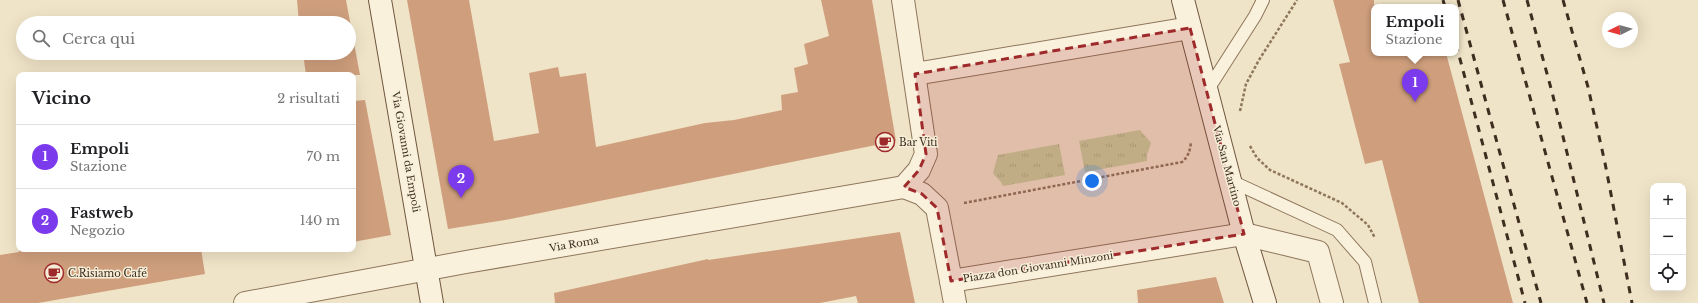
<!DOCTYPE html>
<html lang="it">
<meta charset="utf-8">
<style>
:root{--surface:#fff;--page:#f2f2f2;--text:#202124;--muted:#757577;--line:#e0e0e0;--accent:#7c3aed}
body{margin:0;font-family:"Libre Baskerville",serif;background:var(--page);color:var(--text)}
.controls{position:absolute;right:12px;bottom:12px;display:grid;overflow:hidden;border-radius:8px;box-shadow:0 4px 16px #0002}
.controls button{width:36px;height:36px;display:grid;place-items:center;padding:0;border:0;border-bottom:1px solid var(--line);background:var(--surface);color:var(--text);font:20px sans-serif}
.compass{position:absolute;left:1602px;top:12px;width:36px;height:36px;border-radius:50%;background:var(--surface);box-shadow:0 4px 16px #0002;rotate:264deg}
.you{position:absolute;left:1092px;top:181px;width:14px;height:14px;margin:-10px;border:3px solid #fff;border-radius:50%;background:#1a73e8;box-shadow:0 0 0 6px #1a73e833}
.badge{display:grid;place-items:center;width:26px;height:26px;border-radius:50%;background:var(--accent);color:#fff;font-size:13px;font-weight:700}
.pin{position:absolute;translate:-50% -33px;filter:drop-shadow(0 1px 2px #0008)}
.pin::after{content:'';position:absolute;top:21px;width:14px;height:12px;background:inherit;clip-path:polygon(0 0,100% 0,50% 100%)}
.popup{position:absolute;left:1371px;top:4px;width:88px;height:52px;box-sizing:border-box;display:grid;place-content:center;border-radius:8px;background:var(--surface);filter:drop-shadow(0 1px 3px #0005);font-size:13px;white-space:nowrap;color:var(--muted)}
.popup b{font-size:15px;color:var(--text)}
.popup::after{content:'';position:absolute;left:50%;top:100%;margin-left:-8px;border:8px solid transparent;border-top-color:var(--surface)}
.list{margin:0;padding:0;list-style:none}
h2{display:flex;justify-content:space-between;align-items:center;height:52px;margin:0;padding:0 16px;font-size:17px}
h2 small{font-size:13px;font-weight:400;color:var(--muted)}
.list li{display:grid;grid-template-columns:26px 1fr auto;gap:12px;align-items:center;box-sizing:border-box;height:64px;padding:0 16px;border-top:1px solid var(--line)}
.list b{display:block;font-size:15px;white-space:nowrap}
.list p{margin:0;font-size:13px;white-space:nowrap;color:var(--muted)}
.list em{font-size:13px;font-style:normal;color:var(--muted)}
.icon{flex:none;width:22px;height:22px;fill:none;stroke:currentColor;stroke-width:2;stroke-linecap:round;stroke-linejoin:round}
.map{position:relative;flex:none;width:1698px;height:303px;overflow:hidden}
.search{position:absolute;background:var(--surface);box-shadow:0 4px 16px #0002;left:16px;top:16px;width:340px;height:44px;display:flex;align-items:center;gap:10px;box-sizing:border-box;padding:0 14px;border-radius:22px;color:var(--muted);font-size:15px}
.panel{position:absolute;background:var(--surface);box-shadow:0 4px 16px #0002;left:16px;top:72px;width:340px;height:180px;border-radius:8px}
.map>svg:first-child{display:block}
.grass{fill:url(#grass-tufts)}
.building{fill:#cf9f7d}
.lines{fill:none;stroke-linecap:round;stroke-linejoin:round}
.service-casing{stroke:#8d765c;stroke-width:14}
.minor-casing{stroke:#8d765c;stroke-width:24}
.secondary-casing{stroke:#6f573f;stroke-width:24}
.path{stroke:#8d765c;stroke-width:2.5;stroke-dasharray:3 2;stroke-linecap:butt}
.service{stroke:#faf1dc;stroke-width:12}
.minor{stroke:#faf1dc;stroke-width:22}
.secondary{stroke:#faf1dc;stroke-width:22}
.rail{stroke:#3d2e20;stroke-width:3;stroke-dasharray:7 7;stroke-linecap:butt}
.marked{fill:#9e2a2b;fill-opacity:0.2;stroke:#9e2a2b;stroke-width:3;stroke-dasharray:8 5;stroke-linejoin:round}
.labels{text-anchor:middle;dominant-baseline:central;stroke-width:3;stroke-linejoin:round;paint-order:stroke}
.poi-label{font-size:10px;fill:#3d2e20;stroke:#f7eed8;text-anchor:start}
.street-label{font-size:10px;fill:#3d2e20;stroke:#f7eed8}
</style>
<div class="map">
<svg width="1698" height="303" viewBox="0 0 1698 303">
<defs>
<pattern id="grass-tufts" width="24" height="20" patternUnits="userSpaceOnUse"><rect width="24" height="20" fill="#c9cf9b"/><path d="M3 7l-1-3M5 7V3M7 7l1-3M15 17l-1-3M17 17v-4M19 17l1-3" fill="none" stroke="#aeb285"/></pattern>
</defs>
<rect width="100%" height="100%" fill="#f0e4c8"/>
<g class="grass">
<path d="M1140,130C1143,135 1148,138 1151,143L1147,155V161L1085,172L1079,141Z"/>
<path d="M1059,144L1065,175L1003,186C1001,180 996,178 993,173L998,155Z"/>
</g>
<g class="building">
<path d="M297,0H346L360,75H306L303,53H349V23H299Z"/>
<path d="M407,0H469L494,141L539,133L529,73L558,67L560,77L586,73L596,147L705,123L734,120L782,110L781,95L798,92L794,68L808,64L804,44L829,36L821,0H872L896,141L505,220L448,229Z"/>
<path d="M1333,0H1374V53H1446L1513,303H1419L1382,160L1365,164L1339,64L1350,62Z"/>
<path d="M365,100L391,235L353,242V101Z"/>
<path d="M900,232L915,303H858L856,296L820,303H555L554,293L708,259V260Z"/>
<path d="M19,249H201L205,274L38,303H0V255L19,252Z"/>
<path d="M1216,277L1224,303H1138L1137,290Z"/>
</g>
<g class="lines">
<defs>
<g id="service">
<path d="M1207,91L1255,16L1263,0"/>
<path d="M1231,181L1337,230L1365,262L1375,303"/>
</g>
<g id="minor">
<path d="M903,0L926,154L919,170L904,187"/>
<path d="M915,74L1190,28"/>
<path d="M904,187L922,194L937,208L951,281L1244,234L1318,252L1332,303"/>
<path d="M951,281L955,303"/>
<path d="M245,303L466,262L904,187"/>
</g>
<g id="secondary">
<path d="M380,0L432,303"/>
<path d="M1183,0L1244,234L1265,303"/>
</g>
</defs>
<use href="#service" class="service-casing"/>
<use href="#minor" class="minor-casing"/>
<use href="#secondary" class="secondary-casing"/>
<g class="path">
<path d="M1240,111L1246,84L1259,60L1297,0"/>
<path d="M1250,146L1257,158L1270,170L1342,203L1368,225L1375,238"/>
<path d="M964,203L1182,162C1189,156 1190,150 1191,142"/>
</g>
<use href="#service" class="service"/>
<use href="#minor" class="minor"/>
<use href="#secondary" class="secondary"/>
<g class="rail">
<path d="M1443,0L1445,7"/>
<path d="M1458,0L1541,303"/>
<path d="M1503,0L1587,303"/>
<path d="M1527,0L1552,92L1604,303"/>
<path d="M1563,0L1588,87L1605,163L1632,303"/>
<path d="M1456,44L1525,303"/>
</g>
</g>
<path class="marked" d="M1190,28L1244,234L951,281L937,208L922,194L904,187L919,170L926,154L915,74Z"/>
<defs>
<symbol id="cafe-ring" viewBox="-11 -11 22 22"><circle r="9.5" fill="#f7eed8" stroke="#9e2a2b" stroke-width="1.5"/><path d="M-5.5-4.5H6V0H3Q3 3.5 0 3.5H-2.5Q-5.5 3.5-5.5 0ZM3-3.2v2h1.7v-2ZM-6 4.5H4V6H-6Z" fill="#9e2a2b"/></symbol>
</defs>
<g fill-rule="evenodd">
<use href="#cafe-ring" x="874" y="131" width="22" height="22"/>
<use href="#cafe-ring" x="43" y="262" width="22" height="22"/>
</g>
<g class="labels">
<g class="poi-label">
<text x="899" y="142">Bar Viti</text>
<text x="68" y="273">C.Risiamo Café</text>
</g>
<g class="street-label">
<text transform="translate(406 152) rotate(80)">Via Giovanni da Empoli</text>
<text transform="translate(1227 166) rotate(75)">Via San Martino</text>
<text transform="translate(574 244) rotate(-10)">Via Roma</text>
<text transform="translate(1038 267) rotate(-9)">Piazza don Giovanni Minzoni</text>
</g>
</g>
</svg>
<div class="controls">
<button>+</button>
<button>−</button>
<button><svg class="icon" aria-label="locate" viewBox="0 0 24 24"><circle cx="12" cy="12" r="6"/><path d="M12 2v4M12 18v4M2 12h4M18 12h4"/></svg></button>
</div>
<svg class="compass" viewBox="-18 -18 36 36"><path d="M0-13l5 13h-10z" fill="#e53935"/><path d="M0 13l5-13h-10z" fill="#757577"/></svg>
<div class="you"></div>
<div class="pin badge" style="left:1415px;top:102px">1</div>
<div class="popup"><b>Empoli</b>Stazione</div>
<div class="pin badge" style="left:461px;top:198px">2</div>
<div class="search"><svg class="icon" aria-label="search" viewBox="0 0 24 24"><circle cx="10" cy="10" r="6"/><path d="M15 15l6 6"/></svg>Cerca qui</div>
<section class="panel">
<h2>Vicino<small>2 risultati</small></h2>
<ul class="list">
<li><span class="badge">1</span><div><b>Empoli</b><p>Stazione</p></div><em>70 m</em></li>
<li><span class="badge">2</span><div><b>Fastweb</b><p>Negozio</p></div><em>140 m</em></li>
</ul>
</section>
</div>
